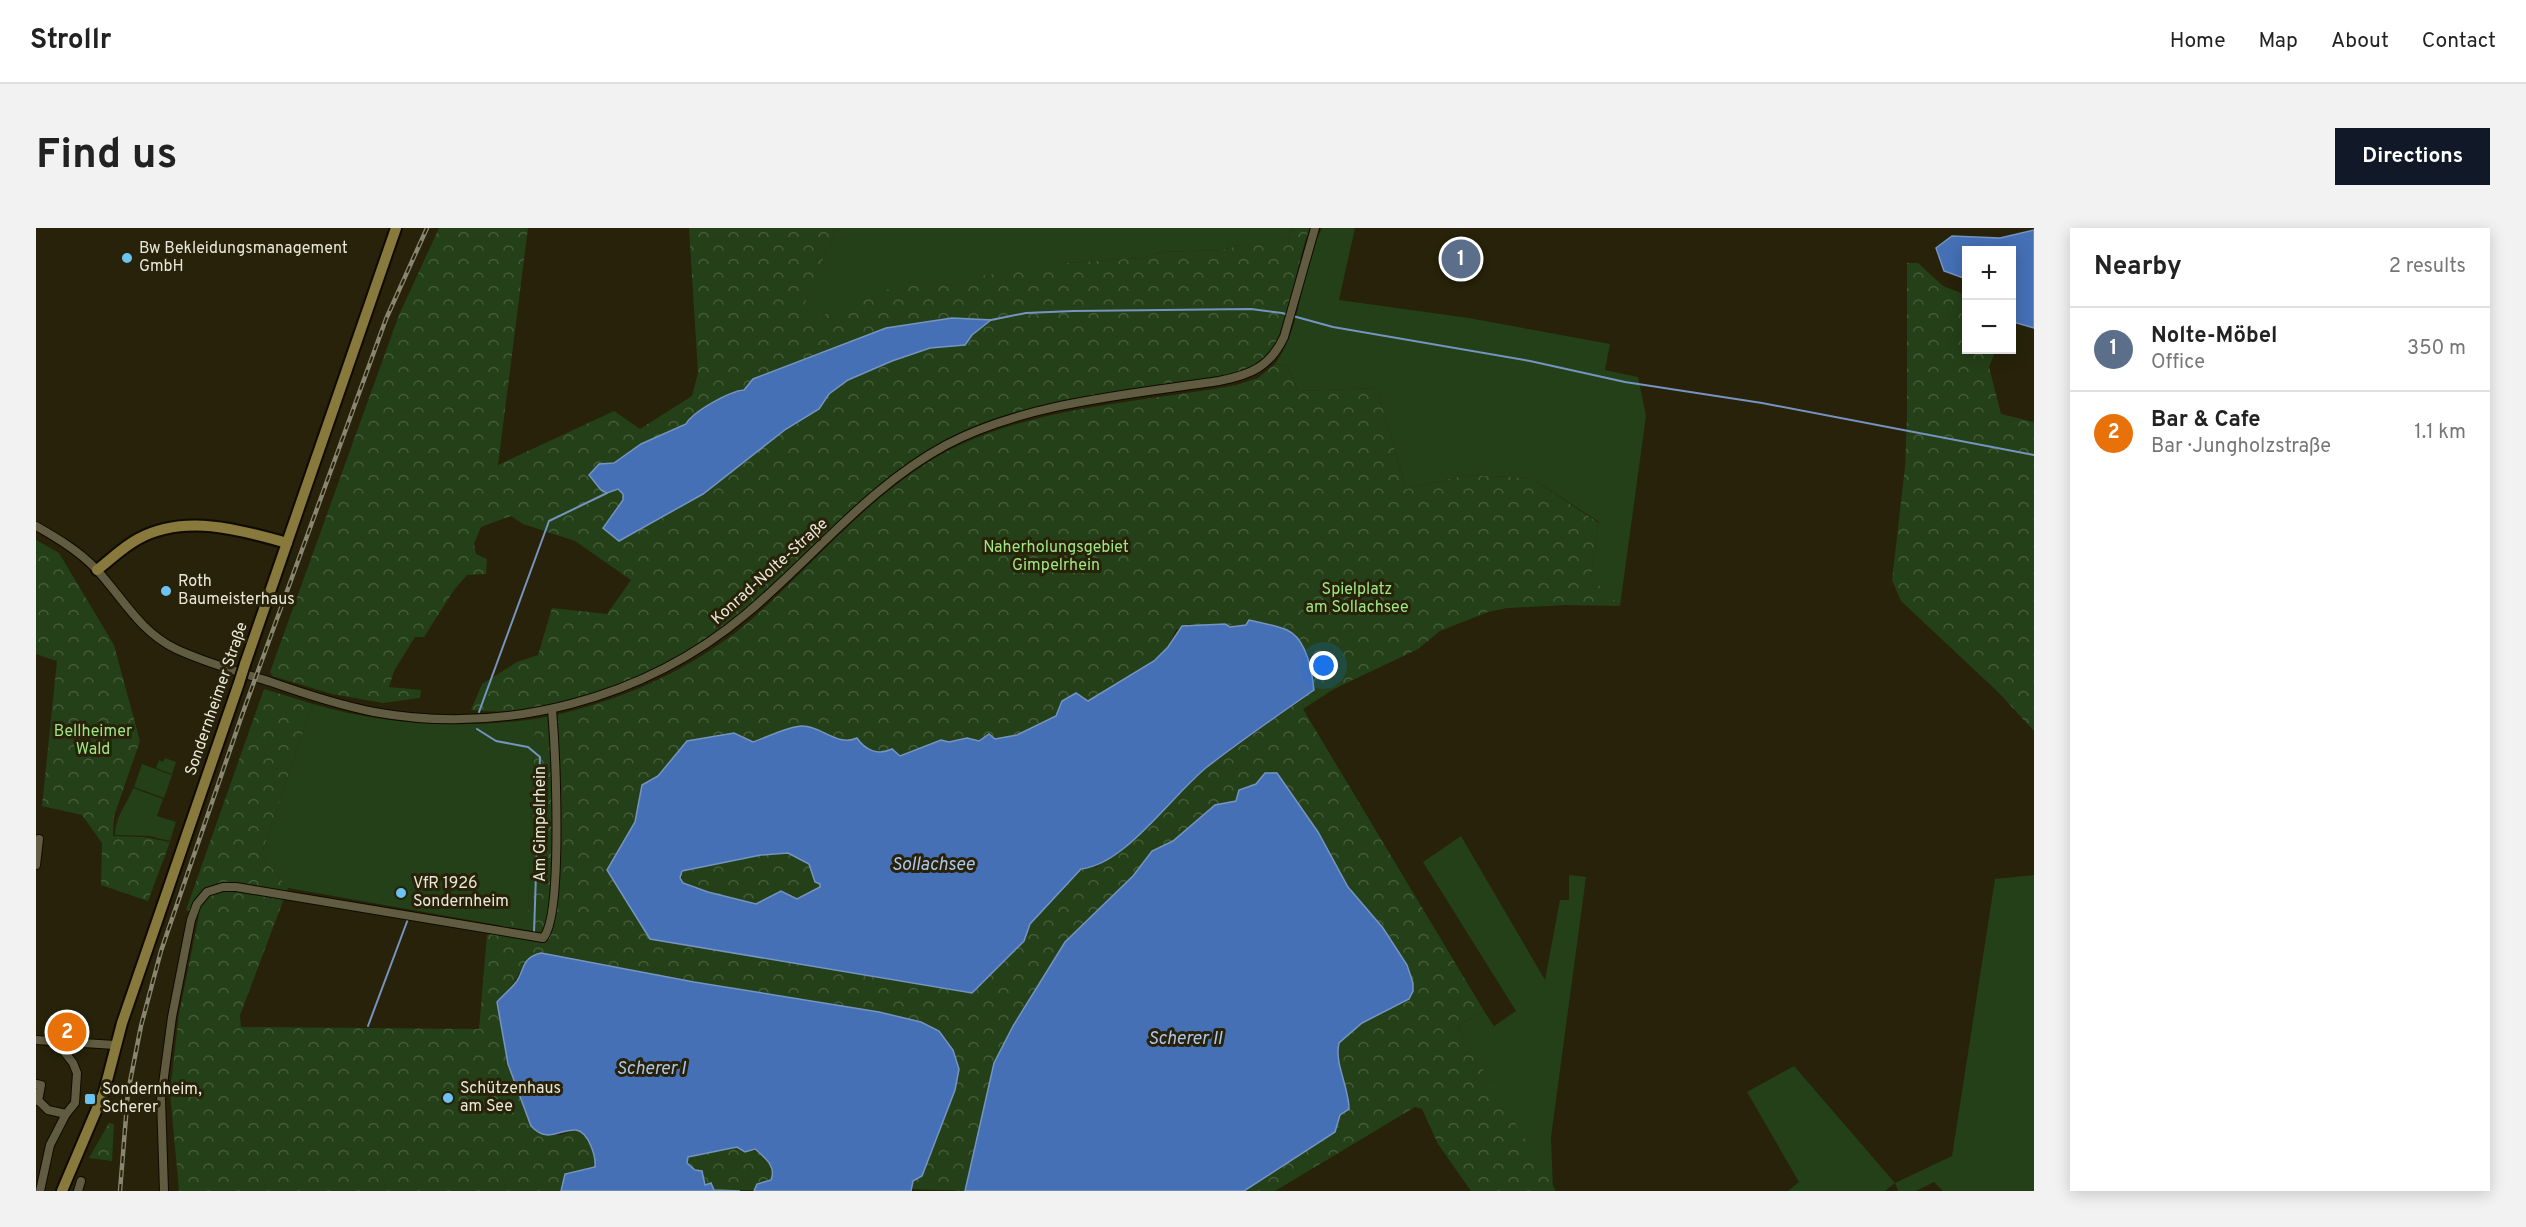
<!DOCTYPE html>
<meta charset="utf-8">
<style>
:root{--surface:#fff;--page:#f2f2f2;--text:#222;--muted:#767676;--line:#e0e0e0;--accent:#111827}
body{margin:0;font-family:Overpass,sans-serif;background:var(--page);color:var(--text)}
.controls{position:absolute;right:18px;top:18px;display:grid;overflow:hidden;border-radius:0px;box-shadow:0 3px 15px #0003}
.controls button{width:54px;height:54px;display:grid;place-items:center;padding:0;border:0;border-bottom:2px solid var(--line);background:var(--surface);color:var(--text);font:30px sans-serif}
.you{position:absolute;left:1288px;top:438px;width:21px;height:21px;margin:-15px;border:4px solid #fff;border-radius:50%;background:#1a73e8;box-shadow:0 0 0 9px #1a73e833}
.badge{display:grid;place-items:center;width:39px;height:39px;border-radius:50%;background:var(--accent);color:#fff;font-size:20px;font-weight:700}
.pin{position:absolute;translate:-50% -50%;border:3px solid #fff;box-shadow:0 2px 6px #0006}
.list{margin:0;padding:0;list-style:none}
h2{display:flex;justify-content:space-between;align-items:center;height:78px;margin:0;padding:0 24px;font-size:26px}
h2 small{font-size:20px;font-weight:400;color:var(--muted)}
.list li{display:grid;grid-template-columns:39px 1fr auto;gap:18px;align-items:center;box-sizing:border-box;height:84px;padding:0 24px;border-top:2px solid var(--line)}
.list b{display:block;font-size:22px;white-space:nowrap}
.list p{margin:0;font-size:20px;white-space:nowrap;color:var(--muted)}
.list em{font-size:20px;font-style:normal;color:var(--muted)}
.map{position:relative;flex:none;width:1998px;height:963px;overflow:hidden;border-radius:0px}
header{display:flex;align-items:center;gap:36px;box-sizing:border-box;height:84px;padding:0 30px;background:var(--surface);border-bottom:2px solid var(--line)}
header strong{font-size:28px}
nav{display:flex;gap:33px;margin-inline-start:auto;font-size:21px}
.intro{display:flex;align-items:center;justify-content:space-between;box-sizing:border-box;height:144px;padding:0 36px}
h1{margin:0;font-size:42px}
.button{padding:15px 27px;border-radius:0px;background:var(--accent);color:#fff;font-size:21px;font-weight:700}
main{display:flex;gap:36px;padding:0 36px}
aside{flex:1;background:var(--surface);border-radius:0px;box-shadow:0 3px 15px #0003}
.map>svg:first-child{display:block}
.grass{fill:#244018}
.forest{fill:url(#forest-crowns);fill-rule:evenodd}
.water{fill:#4570b6;stroke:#7694c0;stroke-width:1.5;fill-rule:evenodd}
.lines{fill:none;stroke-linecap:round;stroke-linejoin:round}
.stream{stroke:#7694c0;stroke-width:2}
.minor-casing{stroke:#100b00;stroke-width:10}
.major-casing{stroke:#100b00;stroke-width:14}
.minor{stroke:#615c41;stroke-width:8}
.major{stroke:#88793c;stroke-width:10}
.rail-casing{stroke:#888570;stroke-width:4.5}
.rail{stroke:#272209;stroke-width:2;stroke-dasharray:7;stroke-linecap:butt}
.major-bridge-casing{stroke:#100b00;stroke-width:14;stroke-linecap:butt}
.major-bridge{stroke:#88793c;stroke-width:10}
.poi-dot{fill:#6cc3f2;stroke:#272209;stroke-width:2}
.labels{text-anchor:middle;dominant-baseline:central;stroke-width:6;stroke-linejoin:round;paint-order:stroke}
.poi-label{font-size:16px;fill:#e9e7d7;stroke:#272209;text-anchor:start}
.park-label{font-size:16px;fill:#9fe782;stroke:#272209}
.street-label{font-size:16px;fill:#e9e7d7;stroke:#272209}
.water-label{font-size:18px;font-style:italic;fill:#afc7ee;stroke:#272209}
</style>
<header>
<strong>Strollr</strong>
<nav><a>Home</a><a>Map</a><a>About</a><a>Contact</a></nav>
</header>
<div class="intro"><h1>Find us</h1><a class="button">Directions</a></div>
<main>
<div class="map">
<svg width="1998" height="963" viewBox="0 0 1998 963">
<defs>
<pattern id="forest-crowns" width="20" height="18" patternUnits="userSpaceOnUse" patternTransform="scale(1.5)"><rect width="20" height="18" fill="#244018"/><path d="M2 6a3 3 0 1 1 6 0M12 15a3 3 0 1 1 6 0" fill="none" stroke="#445c39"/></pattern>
</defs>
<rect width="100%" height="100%" fill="#272209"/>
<g class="grass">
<path d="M800,0H1256L1252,17H1204L1186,22L1125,24L1106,30L1030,35L756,105Z"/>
<path d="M1286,0H1319L1303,72L1433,90L1574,116L1569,142L1602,149L1610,188L1584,378L1555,349L1563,294L1495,250L1430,247L1370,261L1341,160L1262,163L1251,138L1239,136C1268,96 1263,42 1286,0Z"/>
<path d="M277,476C348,497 426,501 499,491L492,685L467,698L252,660L225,627Z"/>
<path d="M129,530L140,534L136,546L120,540L123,532L127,534Z"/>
<path d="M106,536L136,547L128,570L98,559Z"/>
<path d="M97,560L127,571L121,588L140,594L134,613L113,608L79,607C80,586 90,579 97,560Z"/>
<path d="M1425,608L1509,752L1524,672H1533V647L1550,649L1515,909L1517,962L1421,798L1448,783L1458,798L1480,783L1387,634Z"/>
<path d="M1998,647V963H1907L1898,954L1880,963H1862L1859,955L1849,963H1752L1763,954L1711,864L1758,838L1859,955L1916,928L1959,651Z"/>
</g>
<g class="forest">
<path d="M403,0H492L462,237L578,183L604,201L656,168L662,145L653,0H800L757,104L828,65L1030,35L1106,30L1125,24L1186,22L1204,17H1252L1256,0H1274C1258,37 1255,113 1222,136C1210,144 1196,146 1183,149C1094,164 990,169 910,212C830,255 776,329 706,385C664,419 616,445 564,464C523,478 479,487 435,482L446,456L481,434L502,427L516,380L571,386L595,352L539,313L487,296L475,288L445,299L438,316L440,326L451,331L450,346L431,347L418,362L388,409H379L358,443L353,459L385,462L384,470L347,475L296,466L236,448L234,444L363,87ZM954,93L936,107L929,117L894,120L856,133L812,152L793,166L783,181L750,201L578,282L587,272V265L582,260L571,265L563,236L578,235L605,216L651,196L654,188L699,163L708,162L717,151L757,137Z"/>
<path d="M1871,35H1882L1907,58L1930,67V122H1960L1953,139L1965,186L1998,194V503L1962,464L1865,373L1856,352L1869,239L1871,187Z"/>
<path d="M1239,136L1251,138L1262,163L1341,160L1370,261L1430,247L1495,250L1563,295L1555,349L1584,378L1531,377L1471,380L1452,384L1404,403L1382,421L1298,461L1267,481L1448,783L1421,798L1520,963H1435L1402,916L1386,881L1379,879L1239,963H1208L1299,904V896L1313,869L1302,833L1303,815L1325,795L1373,771L1371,737L1312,659L1282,604L1241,545H1229L1220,557L1203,562L1200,573L1179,577L1137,613L1116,623L1097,648L1029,714L977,798L958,835L929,963L874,961L919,862L911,812L903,803L885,794L843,784L658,754L505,725C485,730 485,749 472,761L502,905L524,907L540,902C553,908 560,925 559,939L536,944L525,957V963H143L134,864L143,786L163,687L150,682L228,461L277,476L225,627L252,660L204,787L205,799L443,801L451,707L492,684L499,491C582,476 663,440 725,383C780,332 830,273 894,233C985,178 1098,176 1200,157L1222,150ZM1153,396L1169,399L1210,397L1278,462L1169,541L1061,639L1045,641L994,696L988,713L615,711L571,642L599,593L606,557L622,548L651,513L698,505L717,514L767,498L804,511L815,513L834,523H851L864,528L905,512L913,514L931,510L943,513L981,507L1020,488L1026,473L1040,465L1052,473L1118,433L1132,419L1140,402Z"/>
<path d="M0,312L23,325L78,417L104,513L78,588L77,608L107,609L134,614L112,673L65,657L66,615L46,587L6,578L21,433L0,426Z"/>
<path d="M752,625L773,636L779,653L784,656V659L761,671L745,663L720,676L672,664L647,655L645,644L725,627Z"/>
<path d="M73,895L78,896L76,933L53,930Z"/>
<path d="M701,919C717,920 745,931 735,952L721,956L720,962L683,963L669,958L666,948L651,935L652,929Z"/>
</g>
<g class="water">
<path d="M1998,2V100L1977,94L1976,91V22H1930V51L1908,43L1900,20L1916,8L1964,10Z"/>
<path d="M916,90L955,92L936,107L929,117L894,120L856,133L812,152L793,166L783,181L750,201L667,266L583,313L567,300L587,272V266L582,261L571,265L565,262L553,247L563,236L578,235L605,216L650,196C656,184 694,163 708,162L717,151L850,100Z"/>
<path d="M1213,392C1225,395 1239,397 1251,402C1271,411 1276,443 1278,462C1242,487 1206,512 1171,539C1135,568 1090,636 1045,641L994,696L988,713L936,765L614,711L571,642L599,594L606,557L622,548L651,513L698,505L717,514C729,510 755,497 767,498C785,498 802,519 821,510C829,522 842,528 856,521L864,528L905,512L913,514L931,510L943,513L953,506L959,511L981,507L1020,488L1026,473L1040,465L1052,473L1118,433L1132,419L1146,398L1189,396L1194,399L1210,397ZM752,625L773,636L779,654L784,656V659L761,671L745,663L720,676L672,664L647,655L644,650L646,643L725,627Z"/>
<path d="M1229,545H1241L1282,604L1312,659L1347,700L1371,737L1377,755V763L1373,771L1326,795L1303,815C1298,836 1313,858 1313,881L1304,887L1299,904L1208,963H929L958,835L977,798L1029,714L1097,648L1116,623L1137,613L1179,577L1200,573L1203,562L1220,556Z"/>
<path d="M505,725L658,754L843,784L885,794L903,803L917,822L923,841L919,862L886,948L877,953L875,963H718L721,956L735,952C741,938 728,929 719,921L709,924L701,919L652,929L651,935L659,942L666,943L669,957L675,955L678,962L704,963H525L529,946L559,939C560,929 553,904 540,902C523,901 512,916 495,898L472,836L461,774C467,767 476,760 481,753C489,741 485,730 505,725Z"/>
</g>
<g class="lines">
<g class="stream">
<path d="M955,92L990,85L1037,83L1215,81L1246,85L1297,99L1494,133L1589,154L1726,175L1998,227"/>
<path d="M443,484L513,293L571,265"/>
<path d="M441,501L460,513L492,519L504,529L498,705"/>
<path d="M332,798L372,691"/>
</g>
<defs>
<g id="minor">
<path d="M0,298C21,310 43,323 60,341C87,370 103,403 140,421C170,435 203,444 235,454C269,466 303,477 338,484C469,508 609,471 710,386C777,330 832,259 910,217C988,175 1096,166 1183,153C1214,147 1234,139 1248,109L1279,0"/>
<path d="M0,637L3,611"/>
<path d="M0,812L79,817"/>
<path d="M0,856L5,857L2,873"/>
<path d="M0,870L12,882L30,886L39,875L41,845L37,835L20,813"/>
<path d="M4,963L14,917L30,886"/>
<path d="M42,963L45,953"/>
<path d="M128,963L125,871L136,789L155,692L161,676L171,664L187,659H200L507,710C528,688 519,517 516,481"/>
</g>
<g id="major">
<path d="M61,342C74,332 87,319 102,311C148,286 202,301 251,315"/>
<path d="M209,436L360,0"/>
<path d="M26,963L68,864L86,795L203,455"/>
</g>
</defs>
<use href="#minor" class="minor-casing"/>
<use href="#major" class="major-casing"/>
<use href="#minor" class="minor"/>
<use href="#major" class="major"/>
<defs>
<path id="rail" d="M84,963L92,864L105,798L125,723L206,487L350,91L391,0"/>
</defs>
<use href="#rail" class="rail-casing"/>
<use href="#rail" class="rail"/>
<defs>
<path id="major-bridge" d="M203,455L209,436"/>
</defs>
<use href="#major-bridge" class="major-bridge-casing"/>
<use href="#major-bridge" class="major-bridge"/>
</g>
<g class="poi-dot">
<circle cx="91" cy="30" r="6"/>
<circle cx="130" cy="363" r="6"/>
<circle cx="365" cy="665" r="6"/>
<circle cx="412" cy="870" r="6"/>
<rect x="48" y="865" width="12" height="12" rx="3"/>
</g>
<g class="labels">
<g class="poi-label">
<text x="103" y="21">Bw Bekleidungsmanagement<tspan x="103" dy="18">GmbH</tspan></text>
<text x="142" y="354">Roth<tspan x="142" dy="18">Baumeisterhaus</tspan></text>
<text x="377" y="656">VfR 1926<tspan x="377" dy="18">Sondernheim</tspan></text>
<text x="424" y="861">Schützenhaus<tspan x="424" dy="18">am See</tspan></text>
<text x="66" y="862">Sondernheim,<tspan x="66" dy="18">Scherer</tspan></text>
</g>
<g class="park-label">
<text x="1020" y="320">Naherholungsgebiet<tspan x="1020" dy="18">Gimpelrhein</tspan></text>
<text x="1321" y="362">Spielplatz<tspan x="1321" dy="18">am Sollachsee</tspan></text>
<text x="57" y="504">Bellheimer<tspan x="57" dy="18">Wald</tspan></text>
</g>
<g class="street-label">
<text transform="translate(734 344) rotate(-42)">Konrad-Nolte-Straße</text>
<text transform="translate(181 471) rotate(-71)">Sondernheimer Straße</text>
<text transform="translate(505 596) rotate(-90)">Am Gimpelrhein</text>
</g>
<g class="water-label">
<text x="897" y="637">Sollachsee</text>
<text x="1149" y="811">Scherer II</text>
<text x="615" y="841">Scherer I</text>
</g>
</g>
</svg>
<div class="controls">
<button>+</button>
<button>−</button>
</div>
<div class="you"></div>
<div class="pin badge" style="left:1425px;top:31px;background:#5c6f8a">1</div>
<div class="pin badge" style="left:31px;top:804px;background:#e8710a">2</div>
</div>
<aside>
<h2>Nearby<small>2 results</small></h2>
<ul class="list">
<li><span class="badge" style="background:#5c6f8a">1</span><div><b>Nolte-Möbel</b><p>Office</p></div><em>350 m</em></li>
<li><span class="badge" style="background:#e8710a">2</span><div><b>Bar &amp; Cafe</b><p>Bar · Jungholzstraße</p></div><em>1.1 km</em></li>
</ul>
</aside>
</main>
